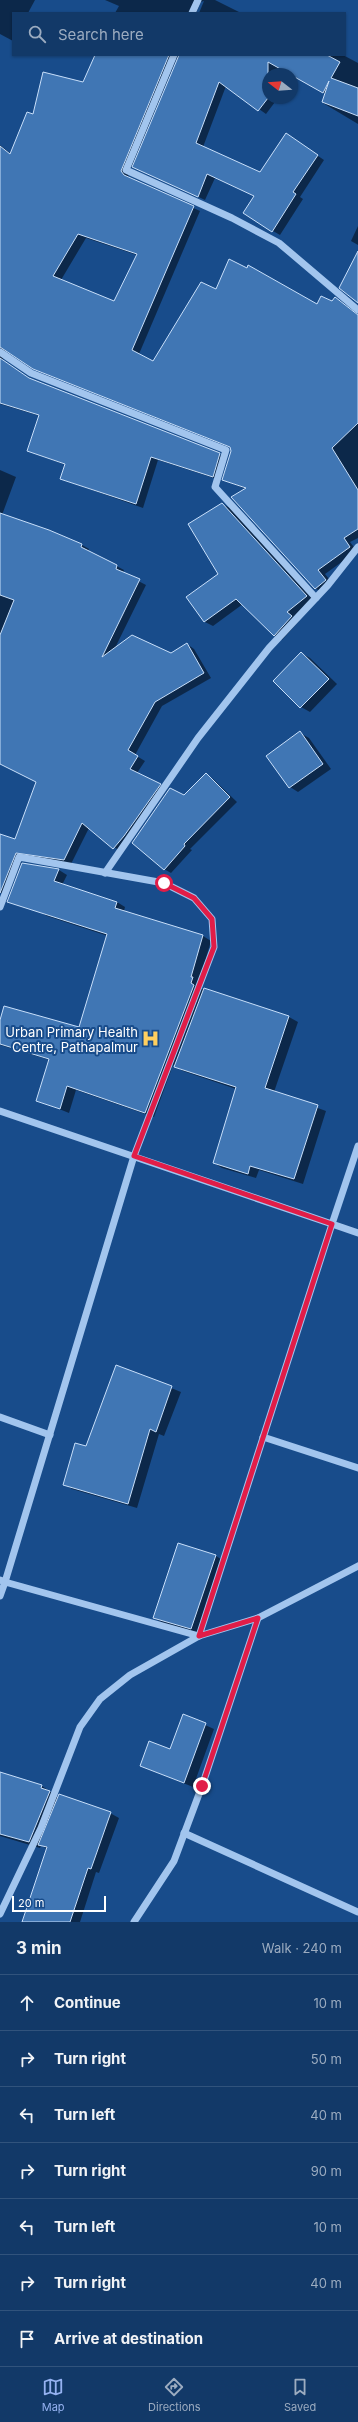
<!DOCTYPE html>
<meta charset="utf-8">
<style>
:root{--surface:#123968;--page:#1f4471;--text:#f1f3f6;--muted:#9cacc0;--line:#31537c;--accent:#95b2f1}
body{margin:0;font-family:Inter,sans-serif;background:var(--page);color:var(--text)}
.compass{position:absolute;left:262px;top:68px;width:36px;height:36px;border-radius:50%;background:var(--surface);box-shadow:0 1px 3px #0004;rotate:287deg}
.scale{position:absolute;left:12px;bottom:10px;width:94px;box-sizing:border-box;padding-left:4px;border:2px solid #fff;border-top:0;font-size:11px;line-height:14px;white-space:nowrap;color:#fff;-webkit-text-stroke:3px #184c8b;paint-order:stroke}
.stop{position:absolute;width:12px;height:12px;margin:-9px;border:3px solid #e11d48;border-radius:50%;background:#fff}
.stop.end{background:#e11d48;border-color:#fff;box-shadow:0 1px 4px #0008}
.list{margin:0;padding:0;list-style:none}
h2{display:flex;justify-content:space-between;align-items:center;height:52px;margin:0;padding:0 16px;font-size:17px}
h2 small{font-size:13px;font-weight:400;color:var(--muted)}
.list li{display:grid;grid-template-columns:26px 1fr auto;gap:12px;align-items:center;box-sizing:border-box;height:56px;padding:0 16px;border-top:1px solid var(--line)}
.list b{display:block;font-size:15px;white-space:nowrap}
.list em{font-size:13px;font-style:normal;color:var(--muted)}
.icon{flex:none;width:22px;height:22px;fill:none;stroke:currentColor;stroke-width:2;stroke-linecap:round;stroke-linejoin:round}
.map{position:relative;flex:none;width:358px;height:1922px;overflow:hidden}
.search{position:absolute;background:var(--surface);box-shadow:0 1px 3px #0004;left:12px;right:12px;top:12px;height:44px;display:flex;align-items:center;gap:10px;box-sizing:border-box;padding:0 14px;border-radius:0px;color:var(--muted);font-size:15px}
.sheet{height:444px;background:var(--surface)}
nav{display:flex;justify-content:space-around;align-items:center;box-sizing:border-box;height:56px;border-top:1px solid var(--line);background:var(--surface);font-size:11px;color:var(--muted)}
nav a{display:grid;justify-items:center;gap:2px}
nav .on{color:var(--accent)}
.map>svg:first-child{display:block}
.shadow{fill:#0007;fill-rule:evenodd}
.building{fill:#4076b4;stroke:#c8dffa;fill-rule:evenodd}
.lines{fill:none;stroke-linecap:round;stroke-linejoin:round}
.minor{stroke:#a2c5ee;stroke-width:7}
.route{stroke:#e11d48;stroke-width:5}
.labels{text-anchor:middle;dominant-baseline:central;stroke-width:4;stroke-linejoin:round;paint-order:stroke}
.poi-label{font-size:13px;fill:#fff;stroke:#184c8b;text-anchor:end}
</style>
<div class="map">
<svg width="358" height="1922" viewBox="0 0 358 1922">
<rect width="100%" height="100%" fill="#184c8b"/>
<g class="shadow">
<path d="M0,0H35L28,13H13V41L0,34Z"/>
<path d="M105,0H215L241,13H199L204,1L201,2L196,13H115L119,6Z"/>
<path d="M96,55H178L128,175L130,179L200,211L139,354L154,362L216,291L318,305L333,303L335,298L358,315V538L350,542L357,551L325,574L333,584L323,593L315,588L246,489L223,480L232,451L231,447L42,372L10,352L5,351L2,356L4,361L31,380L227,458L220,480L158,460L143,508L61,479L66,465L28,451L40,416L0,404V145L11,154L34,115L83,83ZM86,238L137,255L114,302L61,280Z"/>
<path d="M179,55H299L306,59L292,79V74H268V98H278L266,114L226,86L203,147L260,174L293,139L324,160L300,197L303,199L280,235L273,231L255,196L215,178L205,200L134,167Z"/>
<path d="M322,55H343L358,63V124L323,103L326,94L306,83Z"/>
<path d="M358,226V245L351,241Z"/>
<path d="M0,470L16,477L2,515L49,530L82,545L89,549L88,551L124,570L123,573L146,585L115,648L171,654L187,644L194,649L211,678L162,706L135,755L145,761L137,773L167,789L121,852L89,828L71,864L23,857L8,894L0,893V835L16,840L37,782L0,763Z"/>
<path d="M222,504L230,508L314,600L294,617L299,621L282,640L274,635L243,604L213,626L205,622L219,574Z"/>
<path d="M301,653L310,658L337,684L310,712L301,707L274,681Z"/>
<path d="M300,733L309,738L331,769L298,792L290,787Z"/>
<path d="M206,774L213,779L237,802L190,849L192,850L171,873L164,869L185,796Z"/>
<path d="M23,864L59,870L67,875L62,885L117,902L125,907L124,911L203,936L211,941L199,982V988L289,1017L298,1022L274,1092L326,1111L303,1184L259,1170L256,1178L222,1168L214,1163L236,1089L183,1071L173,1065L154,1117L76,1090L69,1113L37,1100L50,1060L0,1045V1024L79,1029L108,936L47,916L38,911Z"/>
<path d="M117,1366L181,1392L164,1436L159,1434L137,1508L72,1489L64,1484L86,1447Z"/>
<path d="M216,1556L224,1561L200,1633L163,1623L154,1618Z"/>
<path d="M183,1715L214,1729L193,1787L141,1766L171,1750Z"/>
<path d="M0,1773L42,1786L59,1798L110,1813L119,1818L99,1873L96,1872L80,1922H23L47,1849L41,1845L40,1848L0,1836Z"/>
</g>
<g class="building">
<path d="M95,55H169L121,171L124,175L194,206L132,350L153,361L201,282L216,289L229,259L247,268L248,265L317,304L321,296L332,301L335,297L358,315V423L332,448L358,490V529L344,538L350,547L318,570L326,580L315,589L231,497L246,488L222,480L231,451L230,447L33,369L0,347V146L10,154L27,112L33,114L43,72L83,82ZM78,234L137,254L114,301L53,276Z"/>
<path d="M179,55H327L340,62L331,78L358,88V116L322,102L329,81L323,93L268,62V98L258,111L219,82L196,143L260,172L286,133L318,155L293,192L296,194L272,232L243,213L254,196L207,174L198,197L132,167Z"/>
<path d="M358,251V303L339,288Z"/>
<path d="M0,358L29,378L220,453L213,477L151,457L136,504L60,479L65,464L27,451L39,415L0,403Z"/>
<path d="M222,503L307,596L287,612L292,616L274,636L236,599L204,622L186,597L218,574L188,524Z"/>
<path d="M0,513L49,530L82,544L81,547L117,565L116,569L140,579L102,657L132,635L171,653L187,643L204,673L155,702L128,750L138,756L130,769L161,784L124,836L113,849L82,823L64,860L16,853L0,893V834L15,839L36,782L0,764V635L14,600L0,595Z"/>
<path d="M301,652L329,679L300,708L273,681Z"/>
<path d="M300,731L323,764L289,788L266,756Z"/>
<path d="M206,773L230,797L184,844L185,846L164,870L132,843L170,788L184,795Z"/>
<path d="M22,863L59,869L54,881L117,902L115,908L203,935L191,977H193L191,983L194,985L145,1113L67,1086L60,1109L36,1101L49,1059L0,1044V1020L4,1006L79,1027L107,934L7,902Z"/>
<path d="M204,988L289,1016L265,1088L318,1105L294,1179L250,1166L248,1174L213,1163L236,1087L174,1067Z"/>
<path d="M116,1365L172,1386L156,1432L150,1429L128,1504L63,1485L75,1443L86,1446Z"/>
<path d="M178,1543L216,1555L191,1629L153,1618Z"/>
<path d="M183,1714L206,1723L184,1783L140,1766L149,1741L170,1749Z"/>
<path d="M0,1772L42,1785L41,1788L50,1791L29,1842L0,1834Z"/>
<path d="M59,1794L111,1812L91,1869L88,1868L70,1922H22L47,1847L38,1845Z"/>
</g>
<g class="lines">
<g class="minor">
<path d="M192,13L198,0"/>
<path d="M174,55L126,170L232,218L279,243L358,310"/>
<path d="M0,352L31,373L226,450L215,487L316,598"/>
<path d="M105,873L198,738L269,648L328,585L358,547"/>
<path d="M0,907L19,857L164,883L194,898L212,919L214,947L134,1156L5,1582L0,1580"/>
<path d="M0,1111L332,1224L199,1636L258,1618L358,1566"/>
<path d="M358,1146L332,1224L358,1233"/>
<path d="M0,1417L50,1435"/>
<path d="M263,1437L358,1468"/>
<path d="M0,1596L5,1582L199,1636"/>
<path d="M184,1833L358,1912"/>
<path d="M0,1914L41,1828L80,1727L100,1699L130,1675L199,1636"/>
<path d="M134,1922L174,1861L202,1786L258,1618"/>
</g>
</g>
<g class="lines">
<path class="route" d="M164,883L194,898L212,919L214,947L134,1156L332,1224L199,1636L258,1618L202,1786"/>
</g>
<defs>
<symbol id="hospital-bare" viewBox="-9 -9 18 18"><path d="M-5-5h3v3.5h4V-5h3V5h-3V1.5h-4V5h-3Z" fill="#ffcf5f" stroke="#184c8b" stroke-width="2.5" paint-order="stroke"/></symbol>
</defs>
<g fill-rule="evenodd">
<use href="#hospital-bare" x="138" y="1026" width="25" height="25"/>
</g>
<g class="labels">
<g class="poi-label">
<text x="138" y="1032">Urban Primary Health<tspan x="138" dy="15">Centre, Pathapalmur</tspan></text>
</g>
</g>
</svg>
<svg class="compass" viewBox="-18 -18 36 36"><path d="M0-13l5 13h-10z" fill="#e53935"/><path d="M0 13l5-13h-10z" fill="#9cacc0"/></svg>
<div class="scale">20 m</div>
<div class="stop" style="left:164px;top:883px"></div>
<div class="stop end" style="left:202px;top:1786px"></div>
<div class="search"><svg class="icon" aria-label="search" viewBox="0 0 24 24"><circle cx="10" cy="10" r="6"/><path d="M15 15l6 6"/></svg>Search here</div>
</div>
<section class="sheet">
<h2>3 min<small>Walk · 240 m</small></h2>
<ul class="list">
<li><svg class="icon" aria-label="ahead" viewBox="0 0 24 24"><path d="M12 20V5M6 11l6-6 6 6"/></svg><div><b>Continue</b></div><em>10 m</em></li>
<li><svg class="icon" aria-label="right" viewBox="0 0 24 24"><path d="M7 20v-9h11M14 6l5 5-5 5"/></svg><div><b>Turn right</b></div><em>50 m</em></li>
<li><svg class="icon" aria-label="left" viewBox="0 0 24 24"><path d="M17 20v-9H6M10 6l-5 5 5 5"/></svg><div><b>Turn left</b></div><em>40 m</em></li>
<li><svg class="icon" aria-label="right" viewBox="0 0 24 24"><path d="M7 20v-9h11M14 6l5 5-5 5"/></svg><div><b>Turn right</b></div><em>90 m</em></li>
<li><svg class="icon" aria-label="left" viewBox="0 0 24 24"><path d="M17 20v-9H6M10 6l-5 5 5 5"/></svg><div><b>Turn left</b></div><em>10 m</em></li>
<li><svg class="icon" aria-label="right" viewBox="0 0 24 24"><path d="M7 20v-9h11M14 6l5 5-5 5"/></svg><div><b>Turn right</b></div><em>40 m</em></li>
<li><svg class="icon" aria-label="arrive" viewBox="0 0 24 24"><path d="M6 21V4h12l-3 4 3 4H6"/></svg><div><b>Arrive at destination</b></div></li>
</ul>
</section>
<nav>
<a class="on"><svg class="icon" aria-label="map" viewBox="0 0 24 24"><path d="M3 6l6-2 6 2 6-2v14l-6 2-6-2-6 2zM9 4v14M15 6v14"/></svg>Map</a>
<a><svg class="icon" aria-label="directions" viewBox="0 0 24 24"><path d="M12 3l9 9-9 9-9-9zM9 14v-3h6M13 9l2 2-2 2"/></svg>Directions</a>
<a><svg class="icon" aria-label="saved" viewBox="0 0 24 24"><path d="M7 4h10v16l-5-4-5 4z"/></svg>Saved</a>
</nav>
